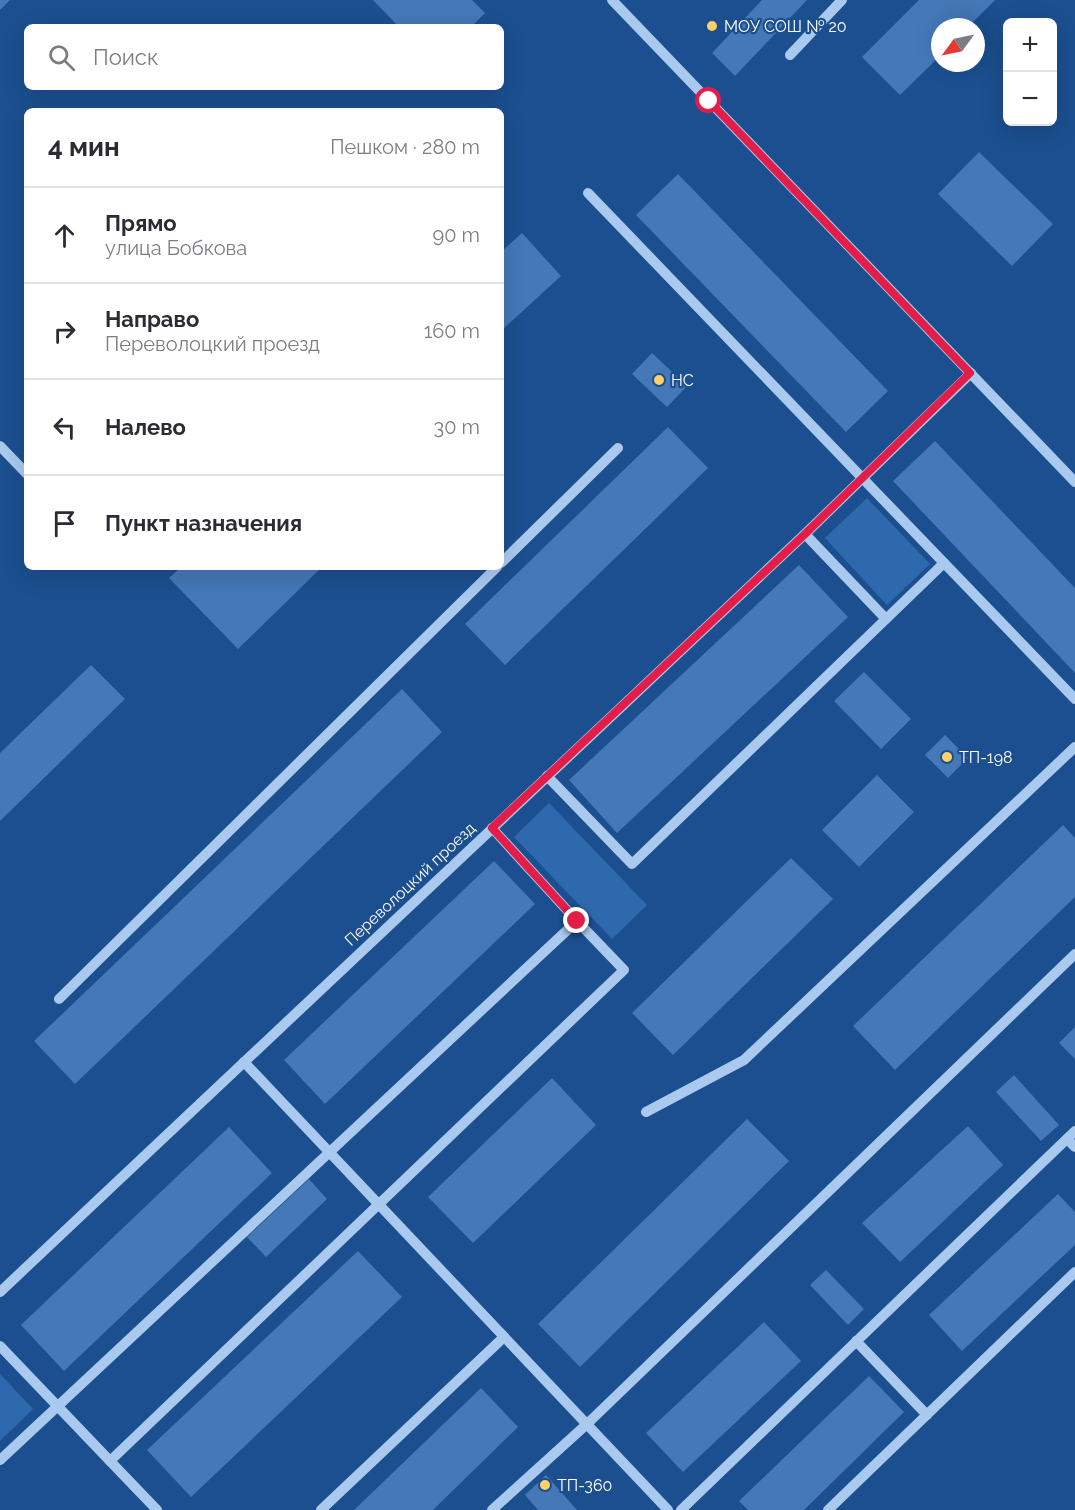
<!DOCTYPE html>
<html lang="ru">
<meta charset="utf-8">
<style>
:root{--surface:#fff;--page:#f2f2f3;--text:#2b2b33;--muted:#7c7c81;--line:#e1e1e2}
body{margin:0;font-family:Raleway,sans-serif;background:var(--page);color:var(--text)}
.controls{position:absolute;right:18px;top:18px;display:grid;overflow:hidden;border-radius:9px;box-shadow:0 6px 24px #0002}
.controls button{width:54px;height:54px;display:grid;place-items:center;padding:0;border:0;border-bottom:2px solid var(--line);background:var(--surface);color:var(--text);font:30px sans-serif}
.compass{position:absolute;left:931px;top:18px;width:54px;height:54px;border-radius:50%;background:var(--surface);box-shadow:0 6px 24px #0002;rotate:237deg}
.stop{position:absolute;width:18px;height:18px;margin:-14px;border:4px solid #e11d48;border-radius:50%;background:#fff}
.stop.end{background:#e11d48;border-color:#fff;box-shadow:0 2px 6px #0008}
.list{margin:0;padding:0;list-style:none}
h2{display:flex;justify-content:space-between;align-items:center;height:78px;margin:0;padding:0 24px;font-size:26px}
h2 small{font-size:20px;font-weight:400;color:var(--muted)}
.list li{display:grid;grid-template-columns:39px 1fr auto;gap:18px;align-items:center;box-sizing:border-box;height:96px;padding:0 24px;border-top:2px solid var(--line)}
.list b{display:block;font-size:22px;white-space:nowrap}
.list p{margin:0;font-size:20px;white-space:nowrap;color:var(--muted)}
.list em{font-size:20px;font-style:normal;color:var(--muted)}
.icon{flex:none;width:33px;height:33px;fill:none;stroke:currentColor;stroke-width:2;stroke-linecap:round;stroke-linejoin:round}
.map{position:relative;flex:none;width:1075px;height:1510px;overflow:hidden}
.search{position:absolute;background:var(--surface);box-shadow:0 6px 24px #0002;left:24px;top:24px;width:480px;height:66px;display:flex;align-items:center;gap:15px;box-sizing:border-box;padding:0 21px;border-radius:9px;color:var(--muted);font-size:22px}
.panel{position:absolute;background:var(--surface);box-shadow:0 6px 24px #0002;left:24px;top:108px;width:480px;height:462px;border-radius:9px}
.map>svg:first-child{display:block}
.green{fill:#2e69ad}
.building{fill:#4478b7}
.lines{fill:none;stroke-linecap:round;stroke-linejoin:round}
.minor{stroke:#a9c9ee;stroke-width:10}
.route{stroke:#e11d48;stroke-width:8}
.poi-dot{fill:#ffd166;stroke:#1b4f8f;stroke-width:2}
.labels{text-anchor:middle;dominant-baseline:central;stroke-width:4.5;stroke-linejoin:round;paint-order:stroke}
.poi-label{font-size:16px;fill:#fff;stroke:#1b4f8f;text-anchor:start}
.street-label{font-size:16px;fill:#fff;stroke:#1b4f8f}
</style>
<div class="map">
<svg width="1075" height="1510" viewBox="0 0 1075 1510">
<rect width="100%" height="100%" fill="#1b4f8f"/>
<g class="green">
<path d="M867,498L930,564L887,605L825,538Z"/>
<path d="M549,803L647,905L612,939L514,837Z"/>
<path d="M0,1374L33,1409L0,1441Z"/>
</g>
<g class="building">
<path d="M0,0H10L0,10Z"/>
<path d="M373,0H472L485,13L471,27H399Z"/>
<path d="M762,0H807L735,76L712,53Z"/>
<path d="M919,0H995L968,27H940V56L900,95L862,57Z"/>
<path d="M979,152L1053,224L1012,266L938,194Z"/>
<path d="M678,174L888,391L846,432L636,215Z"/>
<path d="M522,233L561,276L501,331V252Z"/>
<path d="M652,353L687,386L667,407L632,374Z"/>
<path d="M668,427L708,468L505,665L465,624Z"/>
<path d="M935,441L1075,588V673L893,481Z"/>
<path d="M799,565L848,617L617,833L569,780Z"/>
<path d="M181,567H322L238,649L169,578Z"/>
<path d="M91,665L125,699L0,821V753Z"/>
<path d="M864,672L911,719L881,749L834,701Z"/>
<path d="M402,689L442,732L75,1084L34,1041Z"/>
<path d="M945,735L968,758L948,778L925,755Z"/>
<path d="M877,775L914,812L859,867L822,830Z"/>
<path d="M1063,825L1075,838V897L895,1070L853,1026Z"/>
<path d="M791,858L833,899L673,1055L632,1013Z"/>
<path d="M494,861L535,904L325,1104L284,1060Z"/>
<path d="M1075,1027V1059L1059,1043Z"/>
<path d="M1014,1075L1059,1125L1041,1141L996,1092Z"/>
<path d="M552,1078L596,1125L473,1243L428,1197Z"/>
<path d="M747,1119L789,1161L580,1367L538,1324Z"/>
<path d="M968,1126L1003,1165L900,1262L862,1223Z"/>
<path d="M229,1127L272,1173L64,1371L21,1325Z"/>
<path d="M309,1179L327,1199L266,1257L247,1237Z"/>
<path d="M1058,1194L1075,1212V1245L962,1351L929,1315Z"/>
<path d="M358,1251L402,1297L191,1497L147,1450Z"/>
<path d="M826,1270L864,1309L848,1325L810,1285Z"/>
<path d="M764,1322L801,1361L683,1472L646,1433Z"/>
<path d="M869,1376L904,1412L804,1510H748L739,1501Z"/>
<path d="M481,1388L518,1427L433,1510H354Z"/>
<path d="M546,1475L577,1510H538L525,1495Z"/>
</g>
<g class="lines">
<g class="minor">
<path d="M612,0L1075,482"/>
<path d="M790,55L842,0"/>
<path d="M588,193L1075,699"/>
<path d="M0,446L27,474"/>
<path d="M805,534L886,619"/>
<path d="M501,563L618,448"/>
<path d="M547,776L632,864L944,563"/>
<path d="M59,999L497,567"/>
<path d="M244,1062L668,1510"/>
<path d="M646,1112L744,1060L1075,747"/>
<path d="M1067,1139L1075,1147"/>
<path d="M0,1292L805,534L971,373"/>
<path d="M856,1341L927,1415"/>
<path d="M0,1346L110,1461L624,970L577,921"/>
<path d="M0,1460L577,921L492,828"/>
<path d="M110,1461L157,1510"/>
<path d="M321,1510L504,1337"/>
<path d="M492,1510L587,1424L1075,954"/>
<path d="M681,1510L1075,1131"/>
<path d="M828,1510L1075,1272"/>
</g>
</g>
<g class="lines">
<path class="route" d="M577,921L492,828L805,534L970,373L709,101"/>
</g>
<g class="poi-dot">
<circle cx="712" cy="26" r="6"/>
<circle cx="659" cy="380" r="6"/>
<circle cx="947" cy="757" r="6"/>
<circle cx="545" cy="1485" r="6"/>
</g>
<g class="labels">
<g class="poi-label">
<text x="724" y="26">МОУ СОШ № 20</text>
<text x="671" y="380">НС</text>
<text x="959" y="757">ТП-198</text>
<text x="557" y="1485">ТП-360</text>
</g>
<g class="street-label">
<text transform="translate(410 884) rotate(-43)">Переволоцкий проезд</text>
</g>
</g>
</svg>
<div class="controls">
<button>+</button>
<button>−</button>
</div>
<svg class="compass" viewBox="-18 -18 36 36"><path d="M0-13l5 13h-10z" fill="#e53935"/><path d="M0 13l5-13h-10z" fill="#7c7c81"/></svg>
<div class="stop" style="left:709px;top:101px"></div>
<div class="stop end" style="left:577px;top:921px"></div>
<div class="search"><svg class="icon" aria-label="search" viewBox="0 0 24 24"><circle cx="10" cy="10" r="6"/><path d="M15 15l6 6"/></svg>Поиск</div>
<section class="panel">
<h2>4 мин<small>Пешком · 280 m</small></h2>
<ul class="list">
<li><svg class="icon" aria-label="ahead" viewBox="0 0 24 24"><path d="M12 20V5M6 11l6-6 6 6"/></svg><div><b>Прямо</b><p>улица Бобкова</p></div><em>90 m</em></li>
<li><svg class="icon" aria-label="right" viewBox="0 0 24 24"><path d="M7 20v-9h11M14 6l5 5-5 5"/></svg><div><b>Направо</b><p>Переволоцкий проезд</p></div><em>160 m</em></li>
<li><svg class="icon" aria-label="left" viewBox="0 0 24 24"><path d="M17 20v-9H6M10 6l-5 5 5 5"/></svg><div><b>Налево</b></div><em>30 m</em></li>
<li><svg class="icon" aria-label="arrive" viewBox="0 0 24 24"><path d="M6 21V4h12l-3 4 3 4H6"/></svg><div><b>Пункт назначения</b></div></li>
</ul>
</section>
</div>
